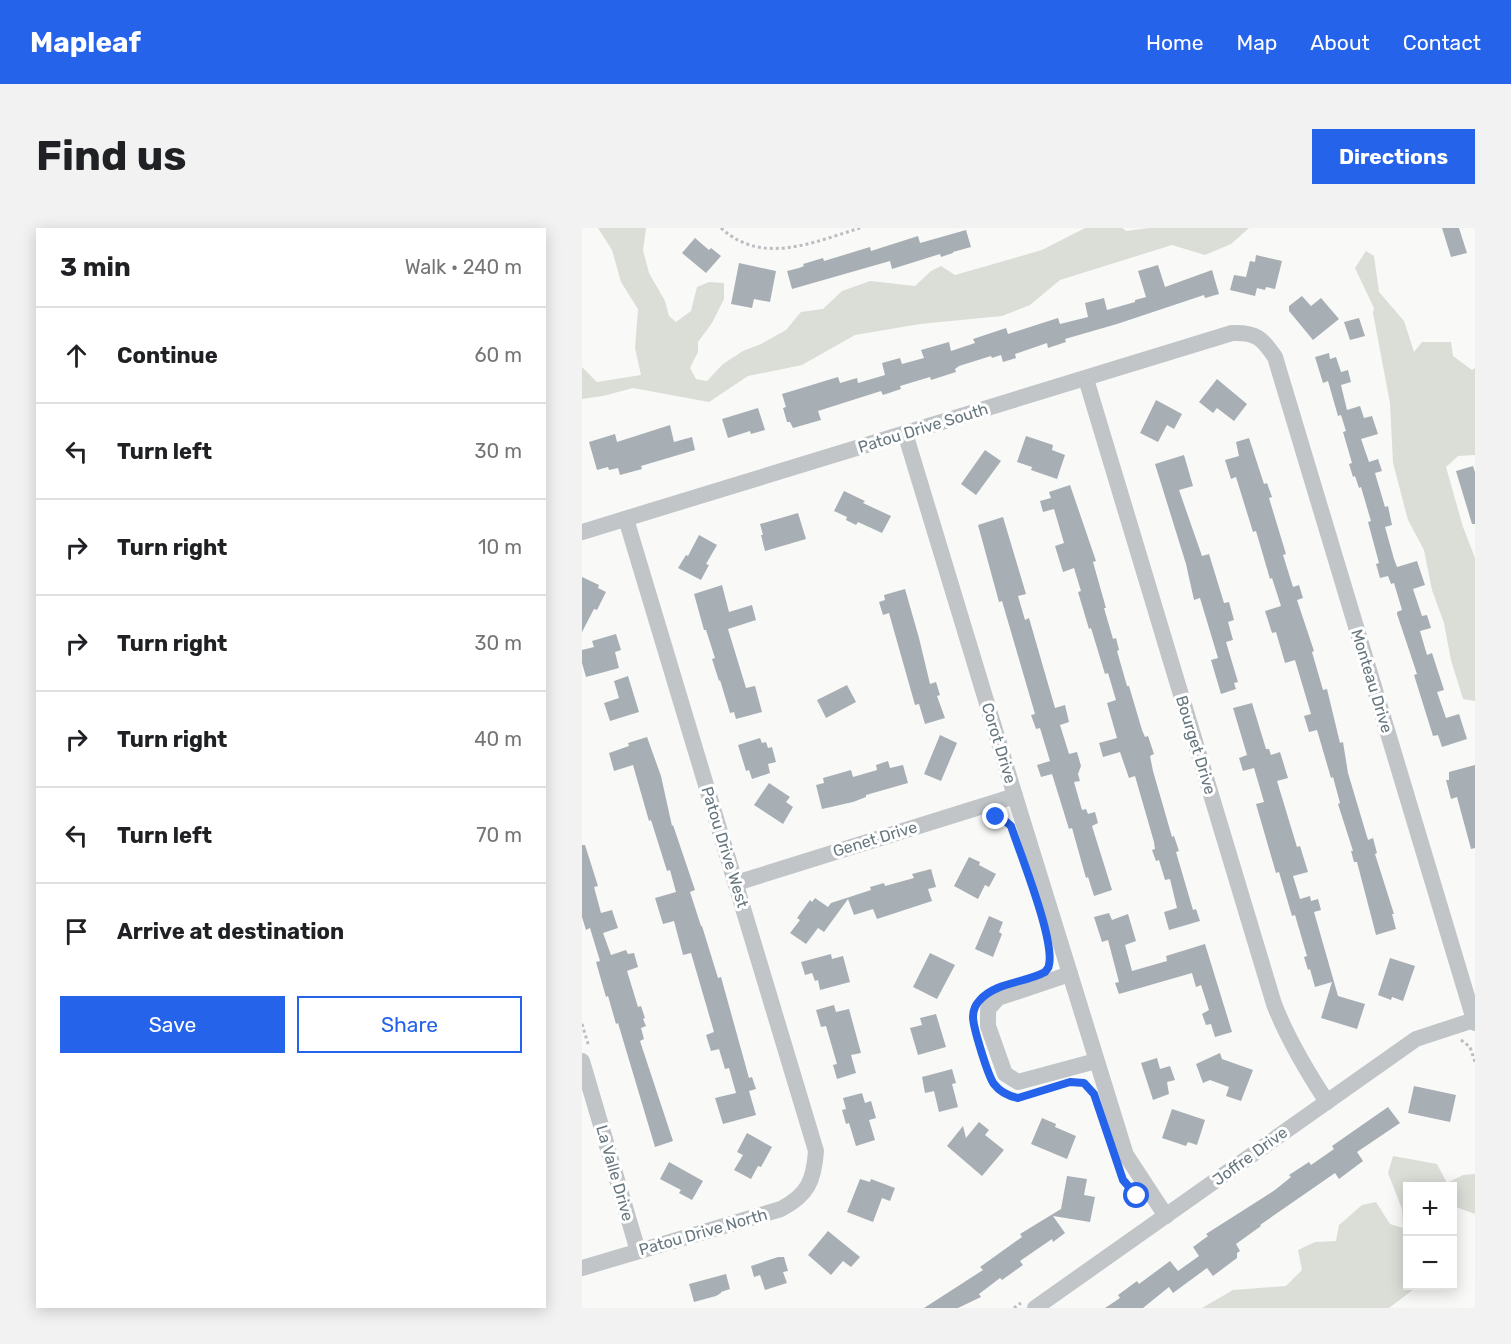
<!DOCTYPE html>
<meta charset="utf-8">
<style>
:root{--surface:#fff;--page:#f2f2f2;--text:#202124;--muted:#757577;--line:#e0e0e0;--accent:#2563eb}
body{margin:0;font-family:Rubik,sans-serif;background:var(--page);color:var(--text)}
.controls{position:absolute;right:18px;bottom:18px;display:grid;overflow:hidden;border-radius:0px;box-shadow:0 3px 15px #0003}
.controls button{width:54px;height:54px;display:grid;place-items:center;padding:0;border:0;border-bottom:2px solid var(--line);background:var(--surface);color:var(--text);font:30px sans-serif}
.stop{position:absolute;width:18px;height:18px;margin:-14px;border:4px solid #2563eb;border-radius:50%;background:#fff}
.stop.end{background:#2563eb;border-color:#fff;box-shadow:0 2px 6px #0008}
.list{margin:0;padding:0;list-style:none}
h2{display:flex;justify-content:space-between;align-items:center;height:78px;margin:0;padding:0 24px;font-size:26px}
h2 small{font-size:20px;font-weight:400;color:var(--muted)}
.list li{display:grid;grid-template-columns:39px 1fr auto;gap:18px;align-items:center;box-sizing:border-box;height:96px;padding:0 24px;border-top:2px solid var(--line)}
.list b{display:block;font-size:22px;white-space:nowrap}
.list em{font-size:20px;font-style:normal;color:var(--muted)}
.actions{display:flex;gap:12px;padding:18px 24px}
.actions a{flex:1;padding:14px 0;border:2px solid var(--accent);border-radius:0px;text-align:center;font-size:21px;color:var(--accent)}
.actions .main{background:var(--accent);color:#fff}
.icon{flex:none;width:33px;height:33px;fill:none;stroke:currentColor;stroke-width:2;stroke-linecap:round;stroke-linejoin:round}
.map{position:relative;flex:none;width:893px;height:1080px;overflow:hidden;border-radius:0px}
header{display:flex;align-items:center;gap:36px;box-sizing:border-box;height:84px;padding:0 30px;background:var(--accent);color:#fff}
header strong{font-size:28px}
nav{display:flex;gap:33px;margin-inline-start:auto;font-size:21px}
.intro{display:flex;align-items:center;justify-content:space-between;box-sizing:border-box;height:144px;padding:0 36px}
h1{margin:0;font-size:42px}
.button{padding:15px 27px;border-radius:0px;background:var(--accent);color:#fff;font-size:21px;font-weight:700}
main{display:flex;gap:36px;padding:0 36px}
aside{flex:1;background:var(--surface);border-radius:0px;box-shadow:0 3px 15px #0003}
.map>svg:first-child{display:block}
.green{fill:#daded7}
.building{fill:#a7afb4}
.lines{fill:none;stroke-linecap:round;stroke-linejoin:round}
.path{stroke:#bbbec0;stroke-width:3;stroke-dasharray:3 3;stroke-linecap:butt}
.minor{stroke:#c1c5c8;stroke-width:16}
.route{stroke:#2563eb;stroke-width:8}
.labels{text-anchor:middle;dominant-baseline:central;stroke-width:6;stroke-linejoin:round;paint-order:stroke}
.street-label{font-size:16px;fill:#67777f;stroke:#fff}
</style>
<header>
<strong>Mapleaf</strong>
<nav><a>Home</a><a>Map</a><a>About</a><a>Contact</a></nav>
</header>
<div class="intro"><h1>Find us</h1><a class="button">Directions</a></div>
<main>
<aside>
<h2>3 min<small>Walk · 240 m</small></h2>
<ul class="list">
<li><svg class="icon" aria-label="ahead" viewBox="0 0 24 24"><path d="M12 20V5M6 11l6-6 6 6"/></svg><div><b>Continue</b></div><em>60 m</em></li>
<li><svg class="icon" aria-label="left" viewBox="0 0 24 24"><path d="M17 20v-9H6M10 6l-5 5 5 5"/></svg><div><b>Turn left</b></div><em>30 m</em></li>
<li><svg class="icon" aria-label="right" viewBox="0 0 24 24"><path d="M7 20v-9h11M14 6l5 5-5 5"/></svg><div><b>Turn right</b></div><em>10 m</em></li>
<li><svg class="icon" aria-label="right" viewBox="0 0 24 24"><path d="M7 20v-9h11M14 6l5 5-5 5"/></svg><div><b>Turn right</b></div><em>30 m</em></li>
<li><svg class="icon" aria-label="right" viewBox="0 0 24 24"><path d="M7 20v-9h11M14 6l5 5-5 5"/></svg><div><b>Turn right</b></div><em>40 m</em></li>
<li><svg class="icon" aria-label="left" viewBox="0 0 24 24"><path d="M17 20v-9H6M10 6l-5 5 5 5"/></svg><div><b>Turn left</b></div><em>70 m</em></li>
<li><svg class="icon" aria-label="arrive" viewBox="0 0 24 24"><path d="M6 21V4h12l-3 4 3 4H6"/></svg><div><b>Arrive at destination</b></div></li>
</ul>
<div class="actions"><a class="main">Save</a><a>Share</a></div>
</aside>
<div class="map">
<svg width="893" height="1080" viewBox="0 0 893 1080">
<rect width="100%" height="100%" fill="#f9f9f8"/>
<g class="green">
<path d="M16,0H64L61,22L67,45L83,73L87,88L94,94L109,83L115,59L127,54L142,55V71L130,95L116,114V124L108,140L114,151L125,153L141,136L161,123L179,116L204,102L219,84L241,81L260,63L288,53L333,58L349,43L359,38L373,47L460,22L503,0H540L544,3L567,0H667L649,16L623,27L590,17L478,52L448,77L420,88L338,96L273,107L220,137L166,148L127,174L51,160L21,168L0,171V139L15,154L59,147L53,120L56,81L39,54L30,22Z"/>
<path d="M784,23L792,28L797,64L822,93L832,124L840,114H869L871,128L890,142L893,140V227L876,228L864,239L881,299L893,330V473L881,471L869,432L862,395L850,362L842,322L826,292L811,235L808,175L791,85L792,80L773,40Z"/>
<path d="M811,928L855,936L865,955L881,947L893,946V986L871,978L870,958H826V1058H836L807,1080H620L651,1062L704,1058L720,1042L716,1022L733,1014L754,1013L757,997L780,977L794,974L808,996L821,1000L820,981L806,945Z"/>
</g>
<g class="building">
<path d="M860,0H877L885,25L869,29Z"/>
<path d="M384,2L389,19L371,24V25L359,29L358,26L310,41L308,33L210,61L205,43L217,40L222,38L221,36L241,30L242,33L288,19L289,23L336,8L338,15Z"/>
<path d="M113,10L127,22L129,20L139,28L124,45L100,25Z"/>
<path d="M674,27L700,33L693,61L684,59L683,62L675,60L673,68L648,62L652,47L664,49L668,33L673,34Z"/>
<path d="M157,35L194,43L188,74L172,71L170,80L149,76Z"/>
<path d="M576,37L583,59L630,42L637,66L623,70L622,67L535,96L483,111L484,114L466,120L465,115L433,126L434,130L421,134L419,127L410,130L409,128L377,138L373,141L374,144L349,152L348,149L318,158L319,161L301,167L299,163L236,183L239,192L211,200L208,194H205L201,180L204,179L200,166L256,149L258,155L275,150L276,155L303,147L300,135L318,130L320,136L342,130L339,122L367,114L369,123L393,115L391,111L424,100L426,106L476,90L478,96L506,89L503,75L522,70L525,82L553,74V72L564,69L556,43Z"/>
<path d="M720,68L729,78L739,70L757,91L731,112L707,83V78Z"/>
<path d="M777,90L783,108L768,112L762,94Z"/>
<path d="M747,125L748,131L754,129L759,144L766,142L769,154L759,157L765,182L778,178L782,190L790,188L796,206L779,211L787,234L796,231L800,243L793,245L803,279L806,278L810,297L803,299L812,331L815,339L835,333L843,357L831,361L840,388L845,387L849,400L838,403L845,427L850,425L862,462L855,464L864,490L877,486L885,511L860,519L856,507L851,508L832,447L835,446L815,386V384L820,382L812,355L809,356L806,348L798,350L794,336L797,335L786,294L789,293L779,259L777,260L773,248L771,249L767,236L770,235L761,204L764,203L759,187L756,188L746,153L741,155L733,129Z"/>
<path d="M635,151L665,176L652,193L635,180L631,185L617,174Z"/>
<path d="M574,172L600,186L592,201L585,197L576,214L558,205Z"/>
<path d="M176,180L183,202L169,206L168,203L146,210L140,191Z"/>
<path d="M88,197L92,214L110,209L113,222L59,238L60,241L38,247L36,240L27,242L26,239L15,242L7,214L33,206L35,214Z"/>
<path d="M444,208L471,217L470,222L483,227L475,251L449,242L450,239L435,234Z"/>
<path d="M667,210L682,256L685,255L690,269L687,270L704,326L701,327L711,359L717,357L721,370L715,372L732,423L730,424L741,462L745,461L758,515L761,514L766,545L786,612L791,610L795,625L793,626L812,686H810L814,701L794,707L775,634H772L769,623H771L756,576L758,575L751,549L749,550L735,502L727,504L722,488L729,486L713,432L703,435L694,404L690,405L683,383L699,378L690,350L688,351L674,303L671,304L654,249L649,251L643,232L657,228L654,214Z"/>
<path d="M403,222L419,233L394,267L379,256Z"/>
<path d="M602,227L611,258L597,262L620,328L627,326L642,375L647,374L652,392L646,394L651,412L644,414L656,454L652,455L654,461L639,466L629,432L636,430L618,370L612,372L604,336L573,236Z"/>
<path d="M891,238L893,244V296H890L874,243Z"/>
<path d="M488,257L514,333L511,334L524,380H522L531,411L534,410L537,422L535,423L545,458H547L560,502L563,509L566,508L572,526L568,528L571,543L590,609L592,608L597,623L594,624L611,682L614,681L618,693L587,702L582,684L595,680L588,651L583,652L577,632L574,633L570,622L573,621L572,614L553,548L547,550L538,524L521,529L517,515L535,510L525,475L534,472L526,445L523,446L509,400L507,401L496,364L499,363L492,340L481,344L473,318L482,315L472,281L461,284L458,273L469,270L467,264Z"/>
<path d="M262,263L283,273L281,275L309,288L300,305L276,294L274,297L264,292L265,289L252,283Z"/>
<path d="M216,285L224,311L183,323L179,307H181L178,296Z"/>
<path d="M421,289L444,366L436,368L443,392L447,390L473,480L483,477L487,494L478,497L487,526L495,524L499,538L496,546L498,553L492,554L500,582L504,581L506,586L513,584L516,595L510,598L530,662L512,668L506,649L504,650L490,600L487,601L470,546L459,549L455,537L468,533L458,500L454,501L449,487L453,486L420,373L417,374L396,297Z"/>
<path d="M117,307L135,317L124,336L127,337L119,352L96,340L104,327L106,328Z"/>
<path d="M0,349L17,357L16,360L24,364L15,382L12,381L0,404Z"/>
<path d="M140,357L147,384L170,377L174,392L146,401L164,460L173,458L180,484L154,491L152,484L148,485L138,452L137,453L130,431L133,430L124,402H122L112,366Z"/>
<path d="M323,361L337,410L348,456L354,454L358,467L355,468L363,490L343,496L337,476L333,477L307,385L301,387L297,374L303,372L302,367Z"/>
<path d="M34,406L39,422L33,424L37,440L4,449L0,435V422L12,419L10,413Z"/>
<path d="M46,448L57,484L28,493L22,475L37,470L32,453Z"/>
<path d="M265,457L274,474L244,490L235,472Z"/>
<path d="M670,475L684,521H687L689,527L698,524L706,550L695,553L715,619L718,618L726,644L711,648L718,671L728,668L729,673L736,671L739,682L732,684L756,768L783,776L775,801L739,790L750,754L733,759L728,741L726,742L722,729L725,728L713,687L710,688L697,644L694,645L674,576L682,574L672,540L661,543L657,530L665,527L651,480Z"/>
<path d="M358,507L375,515L359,553L342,546Z"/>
<path d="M65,509L79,548L90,598L91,597L113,662L108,664L119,698H120L136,750L139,749L167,850L170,849L174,861L167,863L174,887L141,896L133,870L154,865L147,840L143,841L137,821L129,823L124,807L132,804L109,725L101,727L92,693L81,696L73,670L94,664L88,642L85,643L69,592L67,593L51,537L32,543L27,525L47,518L46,515Z"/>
<path d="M178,510L180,515L184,514L186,520L190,519L194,534L186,536L188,545L170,551L167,542L164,543L156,517Z"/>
<path d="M306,533L308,540L321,537L326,555L284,567V569L271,574L240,581L234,557L242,555L241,550L269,542L271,549L295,542L294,537Z"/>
<path d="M893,537V620L889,621L875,569L869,571L864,552H867V544Z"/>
<path d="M187,555L208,569L204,574L211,579L201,596L172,577Z"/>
<path d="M0,617H3L16,658L12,659L19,685L30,682L36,700L21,705L29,727L44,722L46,726L52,725L56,739L45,743L56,779L59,778L63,790L61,791L64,798L59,800L62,811L58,813L91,913L73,919L36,795L34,796L26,768L24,769L14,734L18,733L8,700L4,702L0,689Z"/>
<path d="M387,629L398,634L397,637L414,646L407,659L403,657L396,671L372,658Z"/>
<path d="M349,641L354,659L346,661L350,673L295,691L291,681L272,687L266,671L242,704L236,700L224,716L208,705L218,692L215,690L228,672L230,674L233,670L246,679L249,675L289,662L288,659L302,655L303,658L332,650L330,646Z"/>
<path d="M527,685L530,692L546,686L554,713L543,717L550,743L585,733L584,728L623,716L650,804L633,809L629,796L624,797L620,786L627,782L619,757L614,759L610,745L537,766L533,755L537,754L526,712L520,714L512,689Z"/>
<path d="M407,688L421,694L417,704L420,706L411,729L393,721Z"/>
<path d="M348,725L373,737L355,771L331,759Z"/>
<path d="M249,726L250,731L261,728L268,754L238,762L236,752L233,753L230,745L223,747L219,734Z"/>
<path d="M808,730L833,738L821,773L810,769L809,772L796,767Z"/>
<path d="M252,777L254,784L267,781L279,825L269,827L274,845L255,851L251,837L255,836L244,798L239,799L234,782Z"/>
<path d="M354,786L364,819L336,827L328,800L340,797L338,790Z"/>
<path d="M638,825L640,831L671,842L659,873L644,868L647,859L628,852L621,855L614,836Z"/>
<path d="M575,830L578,841L588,838L593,852L585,854L587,866L571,872L559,835Z"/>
<path d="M370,841L374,855L370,856L376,879L357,884L352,863L343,865L340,849Z"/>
<path d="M832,858L874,867L868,894L826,885Z"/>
<path d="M280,865L283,875L289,873L294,890L287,892L293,912L274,918L267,895L264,896L260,882L264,881L261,870Z"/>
<path d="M806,879L818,895L775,924L781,933L757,951L753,945L678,997L679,998L654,1016L658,1023L655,1025V1030L631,1048L625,1040L591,1065L587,1059L561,1080H523L538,1070L536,1067L555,1053L557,1056L588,1033L596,1043L617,1028L611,1019L626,1008L624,1006L693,962L709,949L707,947L727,934L729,937L752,921L750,918Z"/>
<path d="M590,881L623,892L615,917L606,914L604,918L580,910Z"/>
<path d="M460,890L474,896L473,899L494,908L485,931L449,916Z"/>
<path d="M397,894L407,902L403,907L422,922L400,948L365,918L381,898L384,910Z"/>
<path d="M165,905L190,919L179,939L176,938L169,951L152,942L161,927L155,924Z"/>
<path d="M87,934L121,953L110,972L97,965L99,962L78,951Z"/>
<path d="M485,948L505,951L502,967L513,969L508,994L471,988L483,1005L471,1014L470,1011L438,1033L441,1037L420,1052L418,1050L397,1066L399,1069L376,1080H342L401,1042L398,1039L440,1009L438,1006L479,981Z"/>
<path d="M278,951L288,954L289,951L313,960L308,973L300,970L291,994L265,984Z"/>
<path d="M246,1003L278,1029L269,1039L261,1033L249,1047L226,1027Z"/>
<path d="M196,1029H202L206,1043L201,1044L205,1055L183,1062L178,1047L172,1049L169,1038Z"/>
<path d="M144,1046L148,1061L139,1064V1065L134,1068L112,1074L107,1056Z"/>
</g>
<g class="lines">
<g class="path">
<path d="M139,0C180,38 232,14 278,0"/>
<path d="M0,796L7,819"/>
<path d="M879,812L888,819L893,834"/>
<path d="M432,1080L439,1075"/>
</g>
<g class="minor">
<path d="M504,151L692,776C706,812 724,842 745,874"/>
<path d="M323,205L433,568L544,927L584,988"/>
<path d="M0,304L650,105C674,104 680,110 693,129L893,795"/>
<path d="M154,655L433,568"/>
<path d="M488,746L416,770L406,781V798L423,846L436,854L514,833"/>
<path d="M0,833L56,1023"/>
<path d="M0,1040L199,981C226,967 232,952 234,923L44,291"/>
<path d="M453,1080L834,811L892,792"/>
</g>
</g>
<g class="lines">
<path class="route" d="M414,589L420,590L429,598C438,625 473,712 467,737C467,740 465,741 463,744C443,755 414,754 398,772C394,776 391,783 391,789C391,799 406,848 412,856C418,864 426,868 436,870L488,854L502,855L512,866L541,952L555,968"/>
</g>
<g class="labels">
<g class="street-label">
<text transform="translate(341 200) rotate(-17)">Patou Drive South</text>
<text transform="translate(790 453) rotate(73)">Monteau Drive</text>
<text transform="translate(417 515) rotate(73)">Corot Drive</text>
<text transform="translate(614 517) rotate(73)">Bourget Drive</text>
<text transform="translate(293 611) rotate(-17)">Genet Drive</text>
<text transform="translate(143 619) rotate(73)">Patou Drive West</text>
<text transform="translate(668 928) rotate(-36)">Joffre Drive</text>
<text transform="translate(33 945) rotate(74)">La Valle Drive</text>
<text transform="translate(121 1004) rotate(-16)">Patou Drive North</text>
</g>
</g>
</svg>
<div class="controls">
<button>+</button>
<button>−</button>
</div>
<div class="stop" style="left:555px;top:968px"></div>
<div class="stop end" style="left:414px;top:589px"></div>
</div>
</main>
